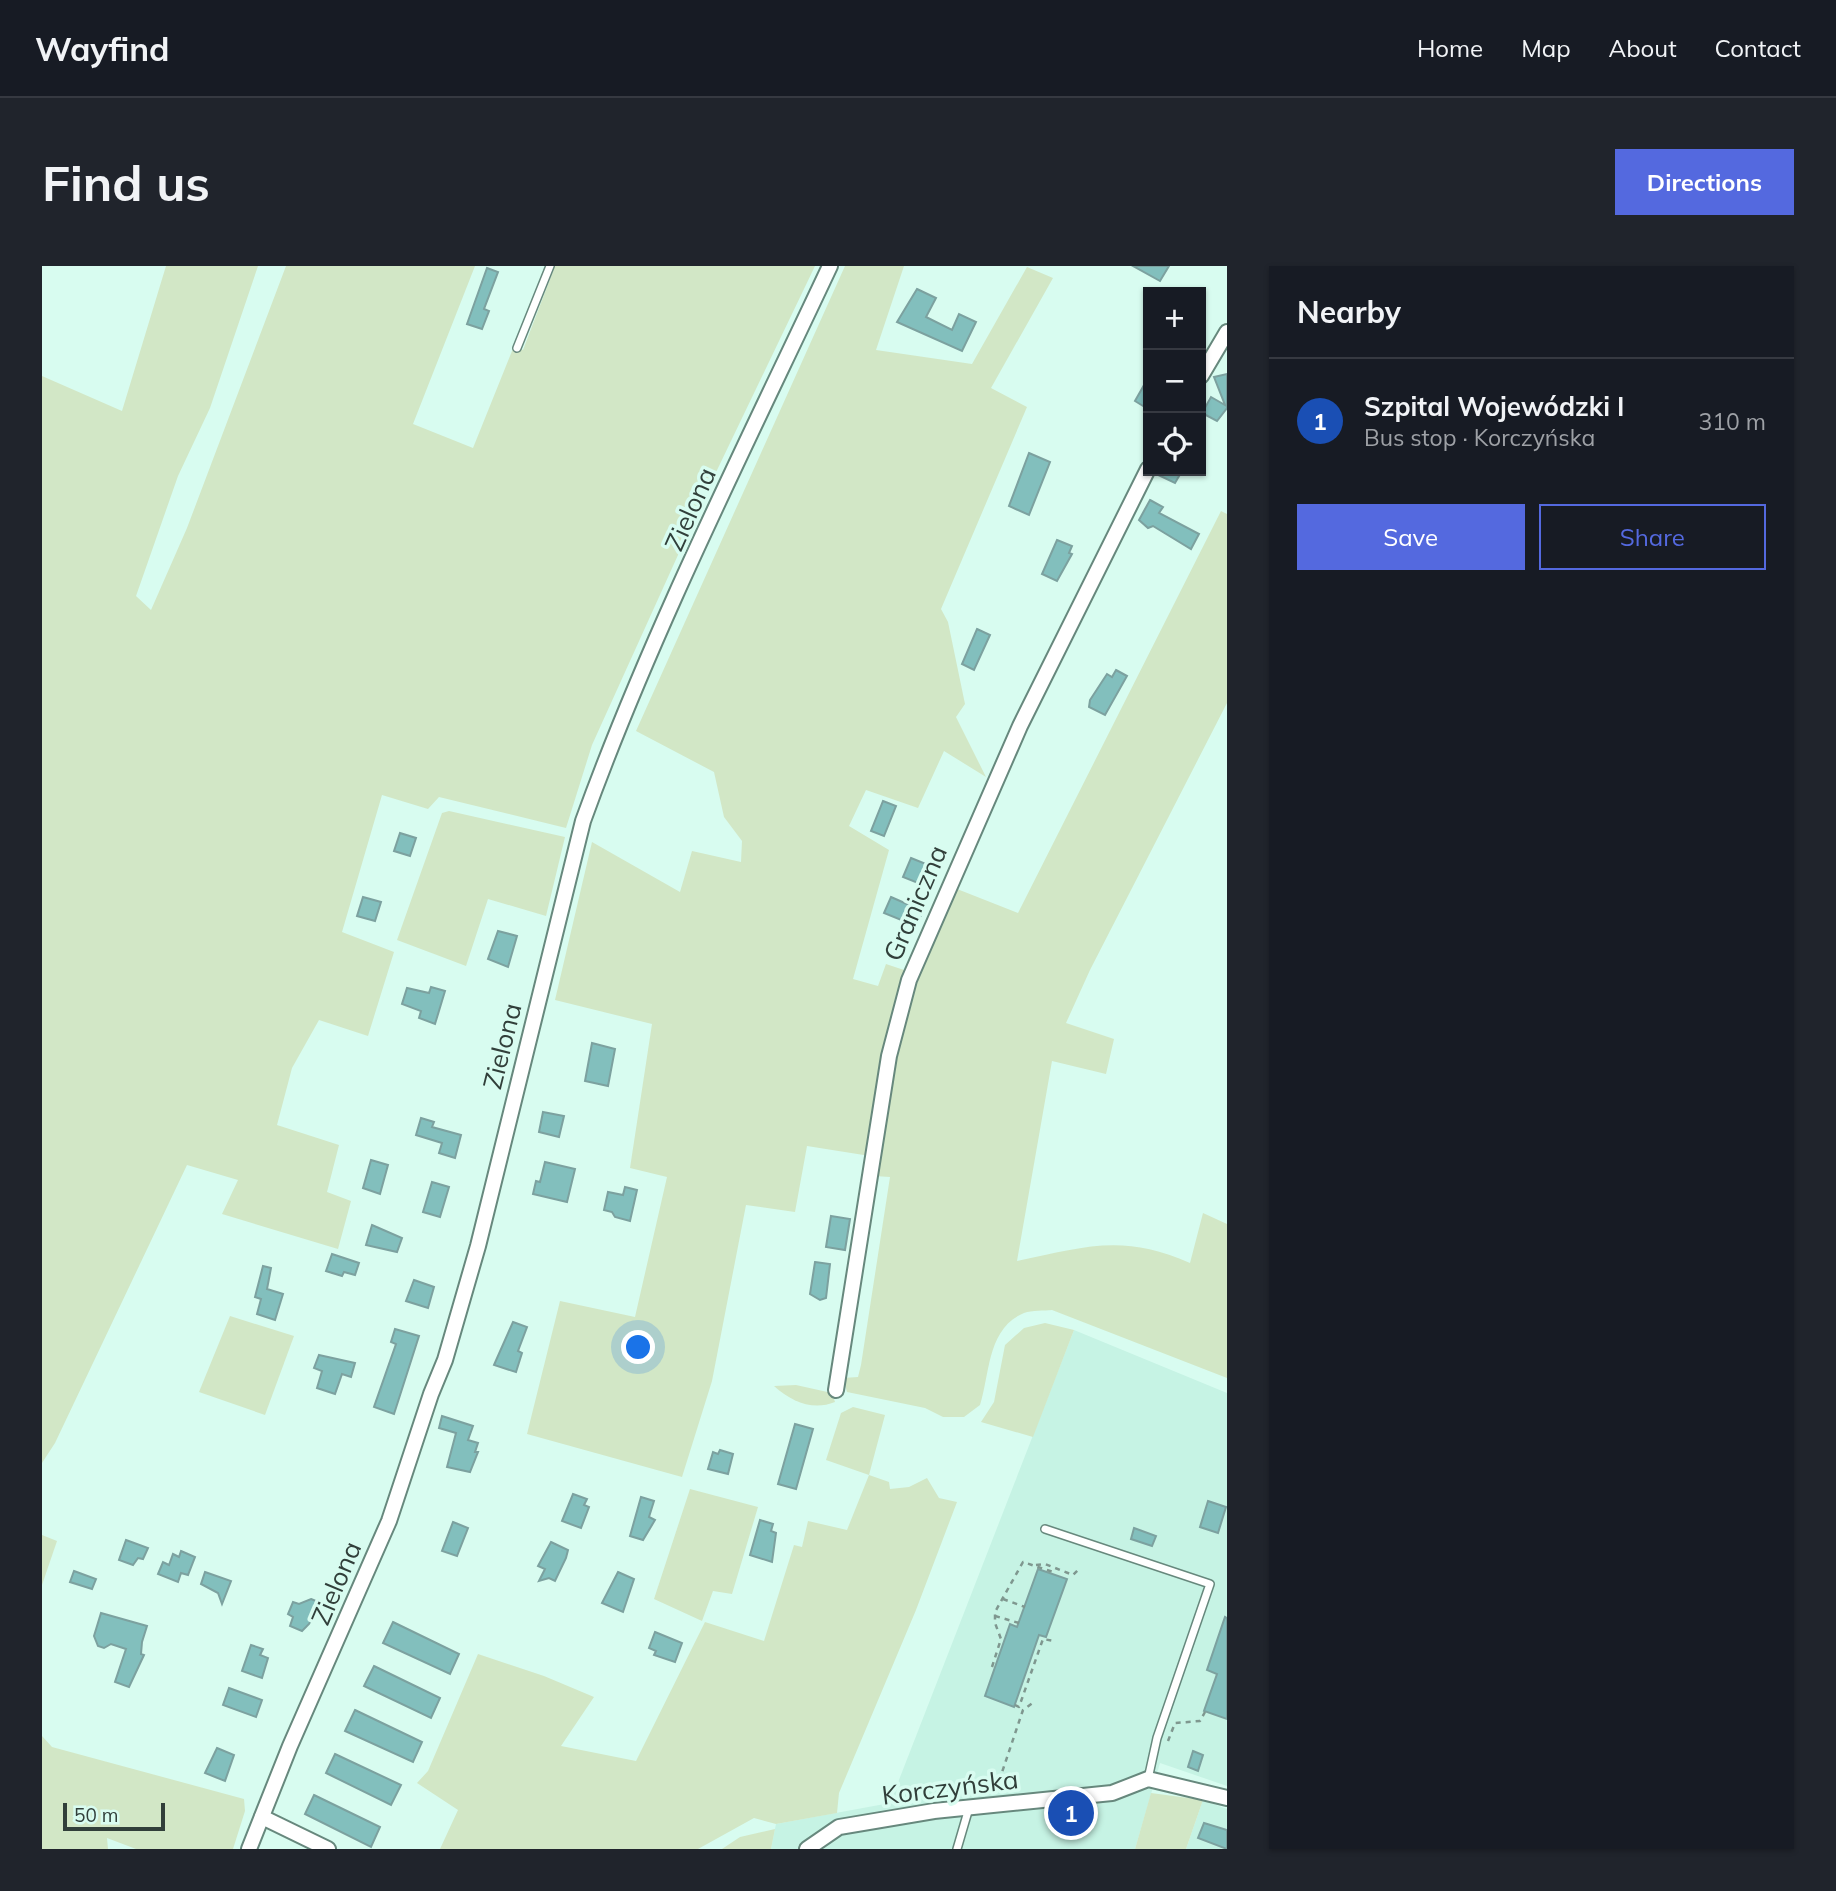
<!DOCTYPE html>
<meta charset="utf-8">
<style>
:root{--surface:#171b24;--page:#20242c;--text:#f1f3f6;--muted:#9ea1a6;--line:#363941;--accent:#5469df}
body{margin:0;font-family:Mulish,sans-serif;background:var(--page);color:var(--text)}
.controls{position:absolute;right:21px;top:21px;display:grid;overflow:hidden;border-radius:0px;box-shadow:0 2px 5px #0004}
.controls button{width:63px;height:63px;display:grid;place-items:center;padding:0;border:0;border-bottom:2px solid var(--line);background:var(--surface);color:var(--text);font:35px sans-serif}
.scale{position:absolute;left:21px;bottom:18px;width:102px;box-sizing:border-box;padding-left:7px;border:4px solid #313f3a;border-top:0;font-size:19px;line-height:24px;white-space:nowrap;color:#313f3a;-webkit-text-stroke:5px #d8fcf0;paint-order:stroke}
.you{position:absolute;left:597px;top:1082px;width:24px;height:24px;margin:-18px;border:5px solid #fff;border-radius:50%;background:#1a73e8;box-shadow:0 0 0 10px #1a73e833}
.badge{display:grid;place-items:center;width:46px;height:46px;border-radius:50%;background:var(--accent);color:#fff;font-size:23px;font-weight:700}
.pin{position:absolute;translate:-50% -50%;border:4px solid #fff;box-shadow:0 2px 7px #0006}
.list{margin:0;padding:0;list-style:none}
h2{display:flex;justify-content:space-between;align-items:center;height:91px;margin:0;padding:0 28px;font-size:30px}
h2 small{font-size:23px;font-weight:400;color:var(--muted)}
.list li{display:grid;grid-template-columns:46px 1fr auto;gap:21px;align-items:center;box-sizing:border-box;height:126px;padding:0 28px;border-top:2px solid var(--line)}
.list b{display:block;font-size:26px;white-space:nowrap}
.list p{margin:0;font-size:23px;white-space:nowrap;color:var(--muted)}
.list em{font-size:23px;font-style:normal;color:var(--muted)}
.actions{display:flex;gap:14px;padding:21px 28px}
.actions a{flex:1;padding:16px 0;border:2px solid var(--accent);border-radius:0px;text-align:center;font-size:24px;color:var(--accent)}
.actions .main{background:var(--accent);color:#fff}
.icon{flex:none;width:38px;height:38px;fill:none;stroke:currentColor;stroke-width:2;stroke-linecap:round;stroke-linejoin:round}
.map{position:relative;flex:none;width:1185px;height:1583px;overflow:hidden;border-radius:0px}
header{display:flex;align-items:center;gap:42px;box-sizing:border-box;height:98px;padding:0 35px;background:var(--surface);border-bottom:2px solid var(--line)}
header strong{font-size:33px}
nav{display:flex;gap:38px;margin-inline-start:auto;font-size:24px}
.intro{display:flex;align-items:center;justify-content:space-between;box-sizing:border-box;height:168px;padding:0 42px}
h1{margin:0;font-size:49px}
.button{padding:18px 32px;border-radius:0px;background:var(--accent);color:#fff;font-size:24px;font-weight:700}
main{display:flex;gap:42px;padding:0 42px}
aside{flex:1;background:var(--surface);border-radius:0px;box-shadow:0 2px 5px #0004}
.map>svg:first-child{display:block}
.built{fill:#c6f3e4}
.green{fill:#d2e7c6}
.building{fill:#82bfbd;stroke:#7ca19f;stroke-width:2}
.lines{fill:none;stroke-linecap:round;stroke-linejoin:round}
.service-casing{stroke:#67887d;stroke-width:10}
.minor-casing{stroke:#67887d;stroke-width:18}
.path{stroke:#7f978f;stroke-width:2.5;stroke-dasharray:5 5;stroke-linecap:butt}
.service{stroke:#fff;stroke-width:7}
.minor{stroke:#fff;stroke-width:14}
.labels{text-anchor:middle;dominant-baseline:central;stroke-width:7;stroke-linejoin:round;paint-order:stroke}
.street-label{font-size:26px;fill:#313f3a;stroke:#d8fcf0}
</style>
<header>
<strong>Wayfind</strong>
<nav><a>Home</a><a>Map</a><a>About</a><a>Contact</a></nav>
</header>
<div class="intro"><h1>Find us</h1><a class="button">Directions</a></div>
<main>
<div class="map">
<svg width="1185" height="1583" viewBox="0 0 1185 1583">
<rect width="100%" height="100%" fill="#d8fcf0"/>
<g class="built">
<path d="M1032,1064L1185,1127V1520L1118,1497L1093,1583H729L734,1558L848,1537Z"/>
<path d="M1161,1534L1185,1543V1583H1144Z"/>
</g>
<g class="green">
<path d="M124,0H216L168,142L136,210L94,330L109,344L145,262L244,0H433L371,158L431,182L472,80L481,84L513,0H773L665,225L550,479L524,562L397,531L386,543L340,529L300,666L352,686L326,770L277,754L250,802L235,859L297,879L285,926L309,935L296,983L180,948L196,914L145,899L13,1177L0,1197V110L80,145Z"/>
<path d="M803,0H862L834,84L930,98L985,1L1011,12L949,122L985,141L899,343L906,356L923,438L914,451L944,511L902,485L876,542L824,524L807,560L847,584L811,713L836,720L844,698L865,705L828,890L765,880L753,946L704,939L670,1115L640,1211L485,1168L518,1035L593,1051L625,911L588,902L610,758L513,734L550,576L638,626L650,585L699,596L700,575L682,551L672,506L594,465Z"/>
<path d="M1179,245L1185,248V437L1048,704L1024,757L1072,773L1064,808L1010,795L975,995C1042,981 1081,967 1148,997L1161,947L1185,958V1112L1010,1044C1002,1045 990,1044 982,1047C945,1062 948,1108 938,1139L922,1151H901L883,1142L805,1126L801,1112L816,1111L819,1099L848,911L832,910L858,770L875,707L910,621L976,647Z"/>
<path d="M407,545L523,571L504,650L446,633L424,700L355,674L400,547Z"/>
<path d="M188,1050L252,1070L223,1149L157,1126Z"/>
<path d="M1003,1057L1032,1064L991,1171L939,1156L952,1136L963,1079L982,1062Z"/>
<path d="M754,1119L790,1127L793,1136C771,1145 750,1136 732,1120Z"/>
<path d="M811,1141L843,1149L827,1209L847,1216L848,1223L867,1221L885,1212L897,1232L915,1236L874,1344L797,1527L795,1547L734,1558L712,1552L656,1583H398L416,1544L375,1517L386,1505L436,1388L502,1410L552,1431L519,1480L594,1495L663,1356L722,1375L752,1279L760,1281L766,1255L805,1264L827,1209L784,1194L799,1147Z"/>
<path d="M648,1223L716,1241L690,1328L671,1325L660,1355L612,1333Z"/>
<path d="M0,1269L15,1275L0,1319Z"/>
<path d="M0,1470L10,1481L202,1533L203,1545L191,1583H94L65,1572L66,1583H0Z"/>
<path d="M1109,1527L1161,1534L1144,1583H1093Z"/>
<path d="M733,1563L729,1583H680L698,1571Z"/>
</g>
<g class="building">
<path d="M1091,0H1127L1118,15Z"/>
<path d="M445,2L456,6L442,43L447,45L440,63L425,58Z"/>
<path d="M875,23L894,32L884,51L910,64L917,48L934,56L920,85L855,56Z"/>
<path d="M1185,108V142L1175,155L1160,147L1169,131L1183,139L1172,111Z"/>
<path d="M1106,112V143L1093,135Z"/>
<path d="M987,187L1008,196L987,249L967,240Z"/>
<path d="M1115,205H1140L1133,217L1114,208Z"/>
<path d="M1108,234L1121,241L1117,247L1157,268L1149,283L1111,260L1106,262L1097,254Z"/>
<path d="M1015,274L1030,280L1027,287L1030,288L1015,315L1000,308Z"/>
<path d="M935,363L948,369L932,404L920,398Z"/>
<path d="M1074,404L1085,410L1063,449L1047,441L1048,434L1065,408L1070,411Z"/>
<path d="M841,535L854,540L842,570L829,565Z"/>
<path d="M358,567L374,572L368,590L352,585Z"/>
<path d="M869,592L884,598L876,617L861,611Z"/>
<path d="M321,631L339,636L333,655L315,650Z"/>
<path d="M849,631L881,645L874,660L842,647Z"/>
<path d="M456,665L475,670L466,701L446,693Z"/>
<path d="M389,721L403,725L393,758L377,752L379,745L360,738L365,722L387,727Z"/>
<path d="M550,777L573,783L566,820L543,815Z"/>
<path d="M501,846L522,850L517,871L497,866Z"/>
<path d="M379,852L392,856L390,861L419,869L413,892L397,887L400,877L374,869Z"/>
<path d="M329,894L346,899L338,928L321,922Z"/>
<path d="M503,896L533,903L525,936L491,928L494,915L498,916Z"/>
<path d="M390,916L407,921L398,951L381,946Z"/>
<path d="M583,921L595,924L588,955L573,951L570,946L562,944L566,926L581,929Z"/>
<path d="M789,950L808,953L803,984L784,981Z"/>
<path d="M330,959L360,972L355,986L324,979Z"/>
<path d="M290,988L317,997L313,1009L302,1006L300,1010L284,1005Z"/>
<path d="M773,996L788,998L784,1032L778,1034L768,1028Z"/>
<path d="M221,1000L229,1002L225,1023L241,1028L233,1054L215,1048L219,1033L213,1031Z"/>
<path d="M372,1014L392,1021L386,1042L364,1035Z"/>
<path d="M471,1056L485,1061L476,1085L480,1087L474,1106L452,1099Z"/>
<path d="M353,1063L377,1070L352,1148L332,1141L354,1078L349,1076Z"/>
<path d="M277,1089L313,1097L309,1111L300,1108L293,1128L275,1122L280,1105L272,1102Z"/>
<path d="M400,1150L431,1160L426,1174L436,1177L433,1186H436L428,1206L405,1201L414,1167L397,1162Z"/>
<path d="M753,1158L771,1163L754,1223L736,1218Z"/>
<path d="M678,1184L691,1188L686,1208L666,1203L671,1186L676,1188Z"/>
<path d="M531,1228L545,1233L542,1239L547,1241L539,1262L520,1255Z"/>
<path d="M599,1231L612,1235L607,1251L613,1254L601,1274L588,1270Z"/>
<path d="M1166,1235L1184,1241L1176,1267L1158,1261Z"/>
<path d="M718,1254L731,1258L729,1265L734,1267L730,1296L708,1289Z"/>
<path d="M411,1256L426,1262L415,1290L400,1285Z"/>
<path d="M1092,1262L1114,1270L1110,1280L1089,1273Z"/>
<path d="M84,1274L106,1282L101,1293L96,1292L91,1299L77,1294Z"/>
<path d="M509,1276L526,1284L524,1292L513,1315L507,1312L497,1315L503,1303L496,1300Z"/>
<path d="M139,1285L153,1291L146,1309L139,1307L136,1316L116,1308L121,1296L127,1299L131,1288L137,1291Z"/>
<path d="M996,1303L1025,1313L1004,1371L997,1369L972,1441L943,1430L968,1358L975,1361Z"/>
<path d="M32,1305L54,1313L50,1323L28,1316Z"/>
<path d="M163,1306L189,1315L180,1338L176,1327L159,1318Z"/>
<path d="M576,1306L592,1313L581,1346L560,1337Z"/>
<path d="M269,1333L279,1337L267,1358L260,1365L248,1360L251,1351L246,1348L251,1336L257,1338Z"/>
<path d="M59,1347L105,1360L100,1376L99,1388L102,1389L87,1421L73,1416L84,1383L69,1378L62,1382L56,1380L52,1370Z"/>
<path d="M1183,1351L1185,1352V1453L1162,1445L1175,1408L1165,1404Z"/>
<path d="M351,1356L417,1388L408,1408L341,1377Z"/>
<path d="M613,1366L640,1377L633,1396L612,1389L614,1385L607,1382Z"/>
<path d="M209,1379L221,1383L218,1389L226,1392L220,1412L200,1405Z"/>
<path d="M332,1400L398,1432L389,1452L322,1420Z"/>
<path d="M187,1422L220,1434L214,1451L181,1439Z"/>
<path d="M313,1444L380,1476L371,1496L303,1465Z"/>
<path d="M175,1482L192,1489L183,1515L163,1507Z"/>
<path d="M1151,1485L1161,1489L1156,1505L1146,1501Z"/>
<path d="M293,1488L359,1519L349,1539L284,1507Z"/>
<path d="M272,1529L338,1561L329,1581L263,1548Z"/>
<path d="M1162,1557L1185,1564V1583L1156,1572Z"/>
</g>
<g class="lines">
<defs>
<g id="service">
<path d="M475,82L508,0"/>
<path d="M1003,1263L1168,1318L1115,1472L1106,1513"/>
<path d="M915,1583L927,1542"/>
</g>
<g id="minor">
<path d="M1159,110L1185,66"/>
<path d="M794,1124L847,790L867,714L978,460L1106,203"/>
<path d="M220,1551L286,1583"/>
<path d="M207,1583L248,1480L347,1255L389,1128L403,1094L436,980L541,555C609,367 703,181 788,0"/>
<path d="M765,1583L797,1561L892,1545L1070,1527L1106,1513L1185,1532"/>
</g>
</defs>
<use href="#service" class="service-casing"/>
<use href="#minor" class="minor-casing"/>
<g class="path">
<path d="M994,1299L1003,1298L1031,1309L1038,1302"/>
<path d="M961,1333L983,1341"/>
<path d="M953,1350L977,1357"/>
<path d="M950,1401L959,1373L953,1357V1346L981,1296L1011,1306"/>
<path d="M973,1439L977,1441L1001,1373L1012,1375"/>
<path d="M1126,1475L1133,1457L1158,1455L1163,1446"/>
<path d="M954,1524L981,1444L992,1436"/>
</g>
<use href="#service" class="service"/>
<use href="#minor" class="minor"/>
</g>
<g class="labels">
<g class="street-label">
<text transform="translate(648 243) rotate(-66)">Zielona</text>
<text transform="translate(873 637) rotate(-67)">Graniczna</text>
<text transform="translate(460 780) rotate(-76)">Zielona</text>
<text transform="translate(294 1317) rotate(-67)">Zielona</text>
<text transform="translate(908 1521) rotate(-7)">Korczyńska</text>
</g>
</g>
</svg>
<div class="controls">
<button>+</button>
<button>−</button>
<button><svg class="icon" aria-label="locate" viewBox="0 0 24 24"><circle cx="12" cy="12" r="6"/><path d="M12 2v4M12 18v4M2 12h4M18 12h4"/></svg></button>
</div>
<div class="scale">50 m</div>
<div class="you"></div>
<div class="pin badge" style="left:1029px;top:1547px;background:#1a4fb4">1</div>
</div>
<aside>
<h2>Nearby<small></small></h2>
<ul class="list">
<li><span class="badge" style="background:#1a4fb4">1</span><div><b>Szpital Wojewódzki I</b><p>Bus stop · Korczyńska</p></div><em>310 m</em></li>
</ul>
<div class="actions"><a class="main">Save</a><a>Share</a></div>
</aside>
</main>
